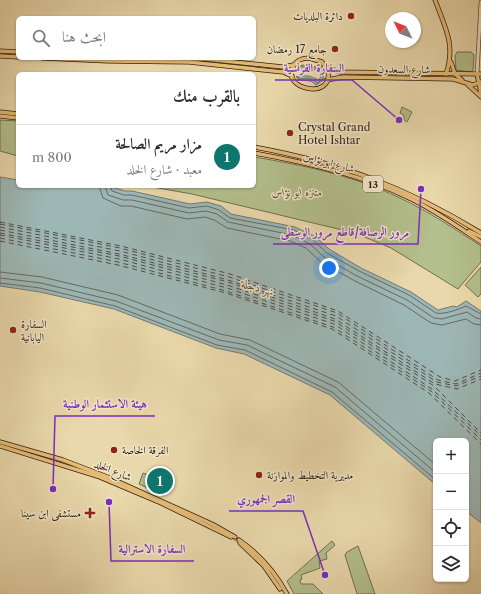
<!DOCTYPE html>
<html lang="ar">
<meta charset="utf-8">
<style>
:root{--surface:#fff;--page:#f2f2f3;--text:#2b2b33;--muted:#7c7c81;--line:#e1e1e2;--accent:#0f766e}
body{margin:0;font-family:"Libre Caslon Text",Amiri,serif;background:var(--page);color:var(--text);direction:rtl}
.controls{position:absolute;right:12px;bottom:12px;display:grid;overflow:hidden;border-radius:6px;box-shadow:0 1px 3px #0004}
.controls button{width:36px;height:36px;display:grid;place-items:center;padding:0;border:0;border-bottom:1px solid var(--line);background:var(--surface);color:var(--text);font:20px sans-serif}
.compass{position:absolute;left:385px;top:12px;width:36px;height:36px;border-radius:50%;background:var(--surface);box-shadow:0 1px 3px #0004;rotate:312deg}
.you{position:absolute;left:329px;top:268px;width:14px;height:14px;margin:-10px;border:3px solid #fff;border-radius:50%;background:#1a73e8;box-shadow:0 0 0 6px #1a73e833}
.badge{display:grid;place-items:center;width:26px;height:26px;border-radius:50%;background:var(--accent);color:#fff;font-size:13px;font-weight:700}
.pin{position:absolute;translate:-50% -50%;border:2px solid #fff;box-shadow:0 1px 4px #0006}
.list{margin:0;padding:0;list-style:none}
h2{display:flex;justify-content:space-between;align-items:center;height:52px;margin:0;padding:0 16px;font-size:17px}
h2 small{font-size:13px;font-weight:400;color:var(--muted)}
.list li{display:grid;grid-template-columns:26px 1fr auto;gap:12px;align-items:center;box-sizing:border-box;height:64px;padding:0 16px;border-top:1px solid var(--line)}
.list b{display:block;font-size:15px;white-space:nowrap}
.list p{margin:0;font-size:13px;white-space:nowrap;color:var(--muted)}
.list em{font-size:13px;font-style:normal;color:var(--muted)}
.icon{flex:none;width:22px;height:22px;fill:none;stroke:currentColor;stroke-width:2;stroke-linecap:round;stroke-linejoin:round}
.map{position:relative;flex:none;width:481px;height:594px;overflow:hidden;direction:ltr}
.search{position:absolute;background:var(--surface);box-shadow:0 1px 3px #0004;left:16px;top:16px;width:240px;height:44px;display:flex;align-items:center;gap:10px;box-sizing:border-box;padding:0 14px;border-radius:6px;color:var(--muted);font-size:15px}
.panel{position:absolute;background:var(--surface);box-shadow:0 1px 3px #0004;left:16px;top:72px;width:240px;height:116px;border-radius:6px;direction:rtl}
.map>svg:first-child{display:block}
.green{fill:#b3bf8c;stroke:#726e50}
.water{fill:#9db7b5;stroke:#727975}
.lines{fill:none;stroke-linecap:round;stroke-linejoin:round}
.shore{stroke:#676a64;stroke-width:1}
.ferry{stroke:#514b44;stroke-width:1;stroke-dasharray:5 4;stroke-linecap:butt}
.major-tunnel{stroke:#c4b38d;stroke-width:3.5;stroke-dasharray:3.5 2;stroke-linecap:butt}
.minor-casing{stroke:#5f4c3a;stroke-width:4.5}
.major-casing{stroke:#311d14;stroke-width:5}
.minor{stroke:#f1e6c8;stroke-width:3}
.major{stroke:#e4bc76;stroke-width:3.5}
.poi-dot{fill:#8f2418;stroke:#f1e6c8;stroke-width:1.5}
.labels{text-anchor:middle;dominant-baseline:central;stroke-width:3;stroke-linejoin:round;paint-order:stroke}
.shield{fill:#f1e6c8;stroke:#6b594a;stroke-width:1}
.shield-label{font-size:10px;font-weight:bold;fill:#311d14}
.poi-label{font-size:11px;fill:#311d14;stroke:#f1e6c8;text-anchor:start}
.street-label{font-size:11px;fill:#311d14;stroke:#f1e6c8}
.park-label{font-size:11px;font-style:italic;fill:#584e38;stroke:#f1e6c8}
.water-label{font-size:12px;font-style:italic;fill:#514b44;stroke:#f1e6c8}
.leader{fill:none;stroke:#7b2cbf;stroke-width:1.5}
.callout-dot{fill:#7b2cbf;stroke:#f1e6c8;stroke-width:1.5}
.callout-label{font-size:12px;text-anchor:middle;font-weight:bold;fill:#7b2cbf;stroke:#f1e6c8;stroke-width:3;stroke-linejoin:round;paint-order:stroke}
</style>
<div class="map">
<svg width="481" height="594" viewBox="0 0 481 594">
<rect width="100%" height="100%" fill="#e9d8ab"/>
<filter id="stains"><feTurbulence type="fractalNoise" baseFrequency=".005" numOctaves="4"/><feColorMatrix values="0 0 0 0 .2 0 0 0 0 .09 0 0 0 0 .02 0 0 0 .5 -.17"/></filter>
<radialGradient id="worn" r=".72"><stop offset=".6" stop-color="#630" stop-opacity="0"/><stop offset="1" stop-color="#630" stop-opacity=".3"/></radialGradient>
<g class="green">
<path d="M457,52H471L474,55L473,70L471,72L456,70L455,56Z"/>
<path d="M319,64L326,72L324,73L320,67L310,69L297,67L303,65L314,67Z"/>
<path d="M299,76L298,78H309L318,83L323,78L325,79L316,85L311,81L300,80L296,77Z"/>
<path d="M402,107L412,112L407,122L404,120V115L400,113Z"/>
<path d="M0,120L18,121V156L0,151Z"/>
<path d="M254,157C303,165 355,176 400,198C428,211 455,229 481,246V262L458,289L391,248L355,233L192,194L147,186H254Z"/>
<path d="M481,267V294L478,297L465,285Z"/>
<path d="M143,473L157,478L161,482L164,478L166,479L159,493L139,484Z"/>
<path d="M332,541L335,545L326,553L327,559L319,561L320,568L301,575L302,579L300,580L301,584H313L323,594H294L287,581Z"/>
<path d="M358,546L375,594H357L345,555L347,552Z"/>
</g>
<g class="water">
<path d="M301,66L310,69L320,67L324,73L323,78L318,83L309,78L299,79V76H309L319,80L322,74L318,69L309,71L300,69Z"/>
<path d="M0,177L18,180V186H108L125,191H132L190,204L207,202L221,206L231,214L295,227L316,237L329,249L361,268L411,292L438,310L453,306L457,307L466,301L481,311V523L466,511V441H436V485L330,395L244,354L216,348L114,309L40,292L0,286Z"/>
</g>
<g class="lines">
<g class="shore">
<path d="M99,186L103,198L121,206H131L187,219L205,217L214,220L227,228L290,241L306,248L321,262L355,281L404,305L431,323L442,325L466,319L474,324L481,325"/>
<path d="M105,186L108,195L123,200H132L189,213L206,211L217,214L228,222L292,235L310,244L324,257L357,276L407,300L434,318L442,319L467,312L476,318L481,319"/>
<path d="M110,186L112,191L124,195H132L189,208L207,206L219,210L230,218L294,230L313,240L327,253L359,271L409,295L436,313C443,315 460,309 466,306L481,314"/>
<path d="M0,272L42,277L118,295L220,334L250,340L338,382L436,465"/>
<path d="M0,278L41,283L116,301L219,340L247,345L335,387L436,473"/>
<path d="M0,283L40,288L115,306L217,345L245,350L332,392L436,480"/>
</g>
<g class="ferry">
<path d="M0,222L121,246L230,274L338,311L440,377L455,381L481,370"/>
<path d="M0,224L120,248L229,277L337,313L438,380L456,384L481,373"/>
<path d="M0,227L120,251L228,280L336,316L437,382L456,386L481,376"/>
<path d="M0,230L119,254L228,282L335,319L435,384L457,389L481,379"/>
<path d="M0,233L119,256L227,285L334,321L434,386L481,433"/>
<path d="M0,235L119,259L227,288L334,324L432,389L481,436"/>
<path d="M0,238L118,262L226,291L333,327L431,391L481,440"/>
<path d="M0,241L118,265L226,293L332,329L429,393L481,444"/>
</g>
<path class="major-tunnel" d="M234,539L238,541"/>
<defs>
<path id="minor" d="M477,74L481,2"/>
<g id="major">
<path d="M435,0C445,27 456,45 446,74"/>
<path d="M0,51L18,52"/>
<path d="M0,56L18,57"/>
<path d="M42,58L108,61L189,62L283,72L292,76"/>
<path d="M120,58L205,59L283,67L293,65"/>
<path d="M309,58L322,62L328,71C334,100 281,90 293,67C296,60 302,58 309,58Z"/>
<path d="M451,62L455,74L462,80"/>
<path d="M326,67L340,72L481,74"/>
<path d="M477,74L481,94"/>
<path d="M327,80L343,77L453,79L473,85L481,82"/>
<path d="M468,85L481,97"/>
<path d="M0,112L18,114"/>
<path d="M0,116L18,118"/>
<path d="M254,147C341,163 406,187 481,233"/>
<path d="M254,153C304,162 362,175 407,197C433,209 457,226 481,242"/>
<path d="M469,231L481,237"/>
<path d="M0,442L63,460L110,478L212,524L235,537"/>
<path d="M0,446L97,476L161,503L231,537"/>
<path d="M239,540C259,554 275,572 287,594"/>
<path d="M240,543L264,566L280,589"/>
</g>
</defs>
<use href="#minor" class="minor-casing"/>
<use href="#major" class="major-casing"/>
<use href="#minor" class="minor"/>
<use href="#major" class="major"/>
</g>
<g class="poi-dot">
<circle cx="351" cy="16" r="4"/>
<circle cx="335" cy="49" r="4"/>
<circle cx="290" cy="133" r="4"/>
<circle cx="13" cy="330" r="4"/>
<circle cx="114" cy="450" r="4"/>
<circle cx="259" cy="475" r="4"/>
<path d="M88 507h4v4h4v4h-4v4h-4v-4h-4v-4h4z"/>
</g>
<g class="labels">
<rect class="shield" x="363" y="176" width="20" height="16" rx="3"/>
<g class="shield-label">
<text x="373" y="184">13</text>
</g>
<g class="poi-label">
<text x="343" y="16" text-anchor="end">دائرة البلديات</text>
<text x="327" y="49" text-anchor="end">جامع 17 رمضان</text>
<text x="298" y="127">Crystal Grand<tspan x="298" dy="13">Hotel Ishtar</tspan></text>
<text x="21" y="324">السفارة<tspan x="21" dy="13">اليابانية</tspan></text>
<text x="122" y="450">الفرقة الخاصة</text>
<text x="267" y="475">مديرية التخطيط والموازنة</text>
<text x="81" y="513" text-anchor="end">مستشفى ابن سينا</text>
</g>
<g class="street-label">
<text transform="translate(404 69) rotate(1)">شارع السعدون</text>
<text transform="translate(329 162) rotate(15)">شارع ابو نؤاس</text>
<text transform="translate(113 470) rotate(22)">شارع الخلد</text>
</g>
<g class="park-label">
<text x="297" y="192">متنزه ابو نؤاس</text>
</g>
<g class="water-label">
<text transform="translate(258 287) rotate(16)">نهر دجلة</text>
</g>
</g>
<path class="leader" d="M399 120L352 80H275M421 189L418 244H273M53 489L55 416H155M325 575L303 511H229M109 502L111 561H194"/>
<g class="callout-dot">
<circle cx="399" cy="120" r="4"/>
<circle cx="421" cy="189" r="4"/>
<circle cx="53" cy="489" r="4"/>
<circle cx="325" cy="575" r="4"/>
<circle cx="109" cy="502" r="4"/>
</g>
<g class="callout-label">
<text x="314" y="72">السفارة الفرنسية</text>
<text x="345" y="236">مرور الرصافة/قاطع مرور الوسطى</text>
<text x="105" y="408">هيئة الاستثمار الوطنية</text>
<text x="266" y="503">القصر الجمهوري</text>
<text x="152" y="553">السفارة الاسترالية</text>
</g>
<rect width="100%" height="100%" filter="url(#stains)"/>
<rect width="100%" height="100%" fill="url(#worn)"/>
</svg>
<div class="controls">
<button>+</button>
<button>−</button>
<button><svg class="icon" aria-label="locate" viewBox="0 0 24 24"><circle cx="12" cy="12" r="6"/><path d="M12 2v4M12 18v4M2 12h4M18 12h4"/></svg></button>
<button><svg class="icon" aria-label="layers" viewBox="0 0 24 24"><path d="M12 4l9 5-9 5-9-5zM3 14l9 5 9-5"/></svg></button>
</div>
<svg class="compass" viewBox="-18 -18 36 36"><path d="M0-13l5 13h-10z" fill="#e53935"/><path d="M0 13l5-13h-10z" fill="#7c7c81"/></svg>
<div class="you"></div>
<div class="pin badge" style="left:160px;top:481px">1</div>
<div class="search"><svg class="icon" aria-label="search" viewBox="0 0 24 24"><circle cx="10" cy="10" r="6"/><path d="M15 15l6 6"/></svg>ابحث هنا</div>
<section class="panel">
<h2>بالقرب منك<small></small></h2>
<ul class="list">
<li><span class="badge">1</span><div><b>مزار مريم الصالحة</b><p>معبد · شارع الخلد</p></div><em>800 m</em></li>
</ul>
</section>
</div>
